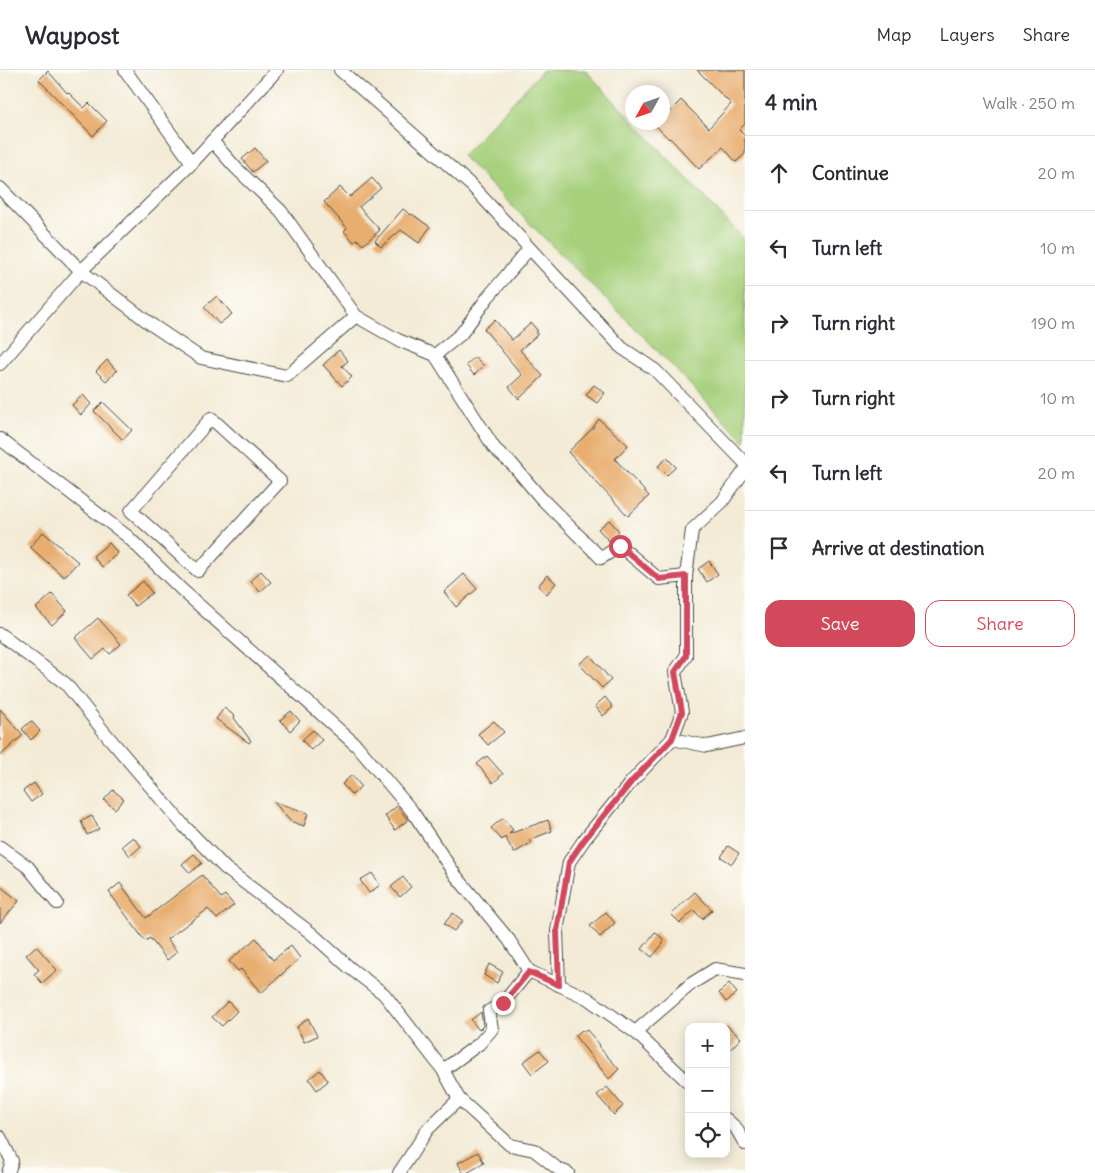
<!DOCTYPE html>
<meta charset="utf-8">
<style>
:root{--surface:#fff;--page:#f7f7f7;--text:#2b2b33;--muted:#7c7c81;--line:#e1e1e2;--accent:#d1495b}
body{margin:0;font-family:Delius,sans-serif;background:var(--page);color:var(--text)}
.controls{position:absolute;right:15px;bottom:15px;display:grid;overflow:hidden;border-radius:10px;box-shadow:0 2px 12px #0003}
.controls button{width:45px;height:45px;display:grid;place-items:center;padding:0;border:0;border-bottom:1px solid var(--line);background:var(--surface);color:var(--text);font:25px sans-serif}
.compass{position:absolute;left:625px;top:15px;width:45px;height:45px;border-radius:50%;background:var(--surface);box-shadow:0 2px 12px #0003;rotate:230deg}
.stop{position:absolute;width:15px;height:15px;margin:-11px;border:4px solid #d1495b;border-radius:50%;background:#fff}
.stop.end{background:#d1495b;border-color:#fff;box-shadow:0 1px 5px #0008}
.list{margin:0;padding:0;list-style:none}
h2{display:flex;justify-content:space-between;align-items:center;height:65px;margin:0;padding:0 20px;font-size:21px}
h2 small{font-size:16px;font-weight:400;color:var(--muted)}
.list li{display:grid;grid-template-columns:32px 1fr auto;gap:15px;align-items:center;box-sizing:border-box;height:75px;padding:0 20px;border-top:1px solid var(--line)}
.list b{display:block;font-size:19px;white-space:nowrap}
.list em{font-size:16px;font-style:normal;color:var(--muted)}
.actions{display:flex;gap:10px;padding:15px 20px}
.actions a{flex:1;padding:11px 0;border:1px solid var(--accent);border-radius:15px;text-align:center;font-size:18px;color:var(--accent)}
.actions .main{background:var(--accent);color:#fff}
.icon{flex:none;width:28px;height:28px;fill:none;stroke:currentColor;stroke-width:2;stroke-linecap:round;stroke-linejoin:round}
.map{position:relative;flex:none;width:745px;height:1103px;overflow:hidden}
header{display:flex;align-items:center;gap:30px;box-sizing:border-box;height:70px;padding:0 25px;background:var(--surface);border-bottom:1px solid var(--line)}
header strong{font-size:24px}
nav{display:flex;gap:28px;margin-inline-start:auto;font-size:18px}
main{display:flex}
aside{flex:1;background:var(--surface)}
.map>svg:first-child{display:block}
.green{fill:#a6d07c;stroke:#687e54}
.building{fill:#e8ae70}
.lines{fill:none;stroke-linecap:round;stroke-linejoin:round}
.minor-casing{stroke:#494845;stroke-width:14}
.minor{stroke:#fff;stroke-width:12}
.route{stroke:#d1495b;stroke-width:6}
</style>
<header>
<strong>Waypost</strong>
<nav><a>Map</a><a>Layers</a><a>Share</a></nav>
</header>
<main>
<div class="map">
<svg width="745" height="1103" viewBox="0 0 745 1103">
<rect width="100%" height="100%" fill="#fdfcf7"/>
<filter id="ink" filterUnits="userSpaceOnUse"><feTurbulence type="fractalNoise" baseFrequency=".02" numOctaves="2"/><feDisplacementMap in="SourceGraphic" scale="10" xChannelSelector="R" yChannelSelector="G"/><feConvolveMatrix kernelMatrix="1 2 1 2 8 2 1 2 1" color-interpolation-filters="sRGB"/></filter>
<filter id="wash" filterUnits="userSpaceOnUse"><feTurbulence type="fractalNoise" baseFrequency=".0096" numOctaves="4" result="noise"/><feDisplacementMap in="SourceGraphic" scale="20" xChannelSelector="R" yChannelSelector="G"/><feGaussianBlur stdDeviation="1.12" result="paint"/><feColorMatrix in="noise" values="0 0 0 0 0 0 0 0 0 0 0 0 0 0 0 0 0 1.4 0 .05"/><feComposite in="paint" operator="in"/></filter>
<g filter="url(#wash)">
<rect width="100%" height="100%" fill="#f3ebd6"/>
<path class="green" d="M543,0H585L632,50V52L635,53L745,170V372L649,272L462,86Z"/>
<g id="blocks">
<g class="building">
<path d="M697,0H745V54L739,60L745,66V84L736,92L723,77L699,99L670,68L669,69L652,52H662V36L669,42L681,30L709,58L731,34Z"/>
<path d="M48,1L67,23L68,22L84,38L89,33L107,51L93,66L39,10Z"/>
<path d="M255,78L266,91L253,102L242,89Z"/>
<path d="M372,108L381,118L359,137L380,160L363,175L357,169L354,172L344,161L347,158L324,132L340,117L350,127Z"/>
<path d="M403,139L411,145L412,144L430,157L419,173L401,160L381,177L375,171Z"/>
<path d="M217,226L232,244L219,254L204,237Z"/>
<path d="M495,250L512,270L531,253L537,260V265L520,280L543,306L519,329L509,317L522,305L484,259Z"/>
<path d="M339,280L348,291L342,296L352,307L342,316L323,295Z"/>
<path d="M475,287L484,296L474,305L466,295Z"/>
<path d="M107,290L117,301L106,311L96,301Z"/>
<path d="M594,315L605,323L597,333L586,325Z"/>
<path d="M83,325L91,334L81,345L72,335Z"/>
<path d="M103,332L132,360L123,370L94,341Z"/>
<path d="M599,349L628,375L615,389L649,426L628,446L568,382L592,359Z"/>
<path d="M667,388L676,397L667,405L658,396Z"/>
<path d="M609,450L619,461L609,471L598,459Z"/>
<path d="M43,462L78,492L64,507L30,477Z"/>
<path d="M109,473L118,483L102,497L93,486Z"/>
<path d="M709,491L718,504L707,512L698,499Z"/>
<path d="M261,501L271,512L260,522L250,511Z"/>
<path d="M464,504L477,519L456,537L444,522Z"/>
<path d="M547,505L556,513L547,524L538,516Z"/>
<path d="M143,511L152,523L135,536L126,525Z"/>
<path d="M52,524L67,541L52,555L36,538Z"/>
<path d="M98,548L121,574L110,584L105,579L93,589L75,568Z"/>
<path d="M590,585L611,610L602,618L579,594Z"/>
<path d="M605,627L613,637L603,646L595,636Z"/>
<path d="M224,638L235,646L234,648L251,671L249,673L216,649Z"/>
<path d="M0,639L23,665L0,686Z"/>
<path d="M291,641L300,651L290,661L280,650Z"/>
<path d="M31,651L40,661L31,670L22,659Z"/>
<path d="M494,651L504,662L488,675L478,664Z"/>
<path d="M313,660L322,670L311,680L302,670Z"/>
<path d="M487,686L503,704L493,713L477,694Z"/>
<path d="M352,705L361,716L352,725L342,714Z"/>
<path d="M34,713L42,724L31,732L23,721Z"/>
<path d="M113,720L124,729L115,739L104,730Z"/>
<path d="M274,732L308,743L304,756L290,751Z"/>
<path d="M397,736L408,750L395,760L385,746Z"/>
<path d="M92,746L99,759L87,765L81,751Z"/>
<path d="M503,748L513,760L509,764L548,750L552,761L529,770L531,773L514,783L505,767L502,770L491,758Z"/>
<path d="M133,767L141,776L130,786L122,776Z"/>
<path d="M728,776L739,783L732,794L721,787Z"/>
<path d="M194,784L202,793L190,803L182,794Z"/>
<path d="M372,803L380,815L369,823L360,810Z"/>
<path d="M202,805L221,828L225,825L234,835L217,849L208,839L167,869L177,882L167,890L150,868L145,871L109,822L120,813L146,848Z"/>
<path d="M403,807L411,817L400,827L391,817Z"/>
<path d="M0,816L19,831L0,853Z"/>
<path d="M695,822L712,840L702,849L694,840L680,853L671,844Z"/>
<path d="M606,842L615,853L600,867L590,856Z"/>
<path d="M453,843L463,851L454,861L444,854Z"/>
<path d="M655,862L663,869V874L652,887L642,879Z"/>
<path d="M256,868L273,890L291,876L300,888L261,923L241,899L238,901L229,891Z"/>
<path d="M36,876L57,900L42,913L34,904L39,900L26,885Z"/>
<path d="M489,894L503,902L497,913L484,905Z"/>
<path d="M729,913L737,923L726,932L719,923Z"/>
<path d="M228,931L237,941L222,956L212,947Z"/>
<path d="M481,942L483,956L479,960L471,950Z"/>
<path d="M308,948L317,966L304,972L297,957Z"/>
<path d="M726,955L741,968L726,984Z"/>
<path d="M582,960L584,962L587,960L600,975L598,976L619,999L609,1009L575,966Z"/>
<path d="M540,980L549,991L532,1004L523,992Z"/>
<path d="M320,1000L328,1011L317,1020L309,1009Z"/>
<path d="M607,1017L623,1036L614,1045L597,1025Z"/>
<path d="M478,1082L484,1093L467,1103H463L458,1093Z"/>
</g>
</g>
</g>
<g filter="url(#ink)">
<use href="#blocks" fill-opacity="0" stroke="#494845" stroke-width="1"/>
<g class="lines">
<defs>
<g id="minor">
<path d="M125,0L192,93"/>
<path d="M340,0L472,116L622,278L655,300L745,393"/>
<path d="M212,71L236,98L281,141L356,246L398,270L435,285L495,379L513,395L540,427L601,488L620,476L659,509L686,506"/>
<path d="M0,118L81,201L152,255L201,288L287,306L356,246"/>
<path d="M435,285L461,264L488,227L529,179"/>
<path d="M0,294L81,201L192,93L277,0"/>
<path d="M211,348L280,411L198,501L131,441Z"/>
<path d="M0,369L127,466L182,520L357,676L412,741L456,806L509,870L529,901L587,928L635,962L689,1013"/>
<path d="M0,564L66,614L105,663L184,756L225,798L311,863L350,898L384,924L443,1000L459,1029L510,1075L534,1080L558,1099L568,1103"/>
<path d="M672,669L682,642L675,602L686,586V506L692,460L722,432L745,400"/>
<path d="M0,777L28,797L57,833"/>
<path d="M559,915L557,861L569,792L584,770L632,711L672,669L707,676L745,668"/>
<path d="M635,962L691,914L715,899L745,904"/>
<path d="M443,1000L479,974L492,959L489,941L503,933L529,901"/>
<path d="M726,1049L736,1058L745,1074"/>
<path d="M0,1067L12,1091L8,1103"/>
<path d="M399,1103L428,1059L459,1029"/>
</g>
</defs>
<use href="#minor" class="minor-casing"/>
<use href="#minor" class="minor"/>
</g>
</g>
<g class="lines" filter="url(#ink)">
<path class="route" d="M503,933L529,902L559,915L557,861L569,792L584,770L632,711L672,669L682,642L675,602L686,586V506L659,509L620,476"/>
</g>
</svg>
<div class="controls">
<button>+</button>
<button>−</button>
<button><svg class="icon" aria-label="locate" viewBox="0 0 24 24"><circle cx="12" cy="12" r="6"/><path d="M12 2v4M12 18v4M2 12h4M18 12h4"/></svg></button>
</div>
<svg class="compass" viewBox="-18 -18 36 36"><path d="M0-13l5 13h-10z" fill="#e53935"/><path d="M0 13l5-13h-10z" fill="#7c7c81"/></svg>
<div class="stop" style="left:620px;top:476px"></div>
<div class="stop end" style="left:503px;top:933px"></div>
</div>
<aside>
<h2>4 min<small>Walk · 250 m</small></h2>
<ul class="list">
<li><svg class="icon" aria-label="ahead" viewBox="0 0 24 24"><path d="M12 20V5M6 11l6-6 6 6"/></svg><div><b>Continue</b></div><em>20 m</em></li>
<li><svg class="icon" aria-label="left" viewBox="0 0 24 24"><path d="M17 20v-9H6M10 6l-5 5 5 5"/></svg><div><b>Turn left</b></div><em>10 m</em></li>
<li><svg class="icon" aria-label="right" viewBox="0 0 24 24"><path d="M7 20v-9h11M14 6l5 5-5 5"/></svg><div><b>Turn right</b></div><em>190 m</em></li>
<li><svg class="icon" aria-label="right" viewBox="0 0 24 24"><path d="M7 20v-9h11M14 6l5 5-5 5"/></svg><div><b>Turn right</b></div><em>10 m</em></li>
<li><svg class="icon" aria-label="left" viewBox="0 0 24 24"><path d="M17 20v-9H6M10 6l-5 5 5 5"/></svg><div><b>Turn left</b></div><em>20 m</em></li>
<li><svg class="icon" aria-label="arrive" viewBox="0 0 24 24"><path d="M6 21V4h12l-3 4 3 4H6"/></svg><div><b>Arrive at destination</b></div></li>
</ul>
<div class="actions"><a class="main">Save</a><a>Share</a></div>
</aside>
</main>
